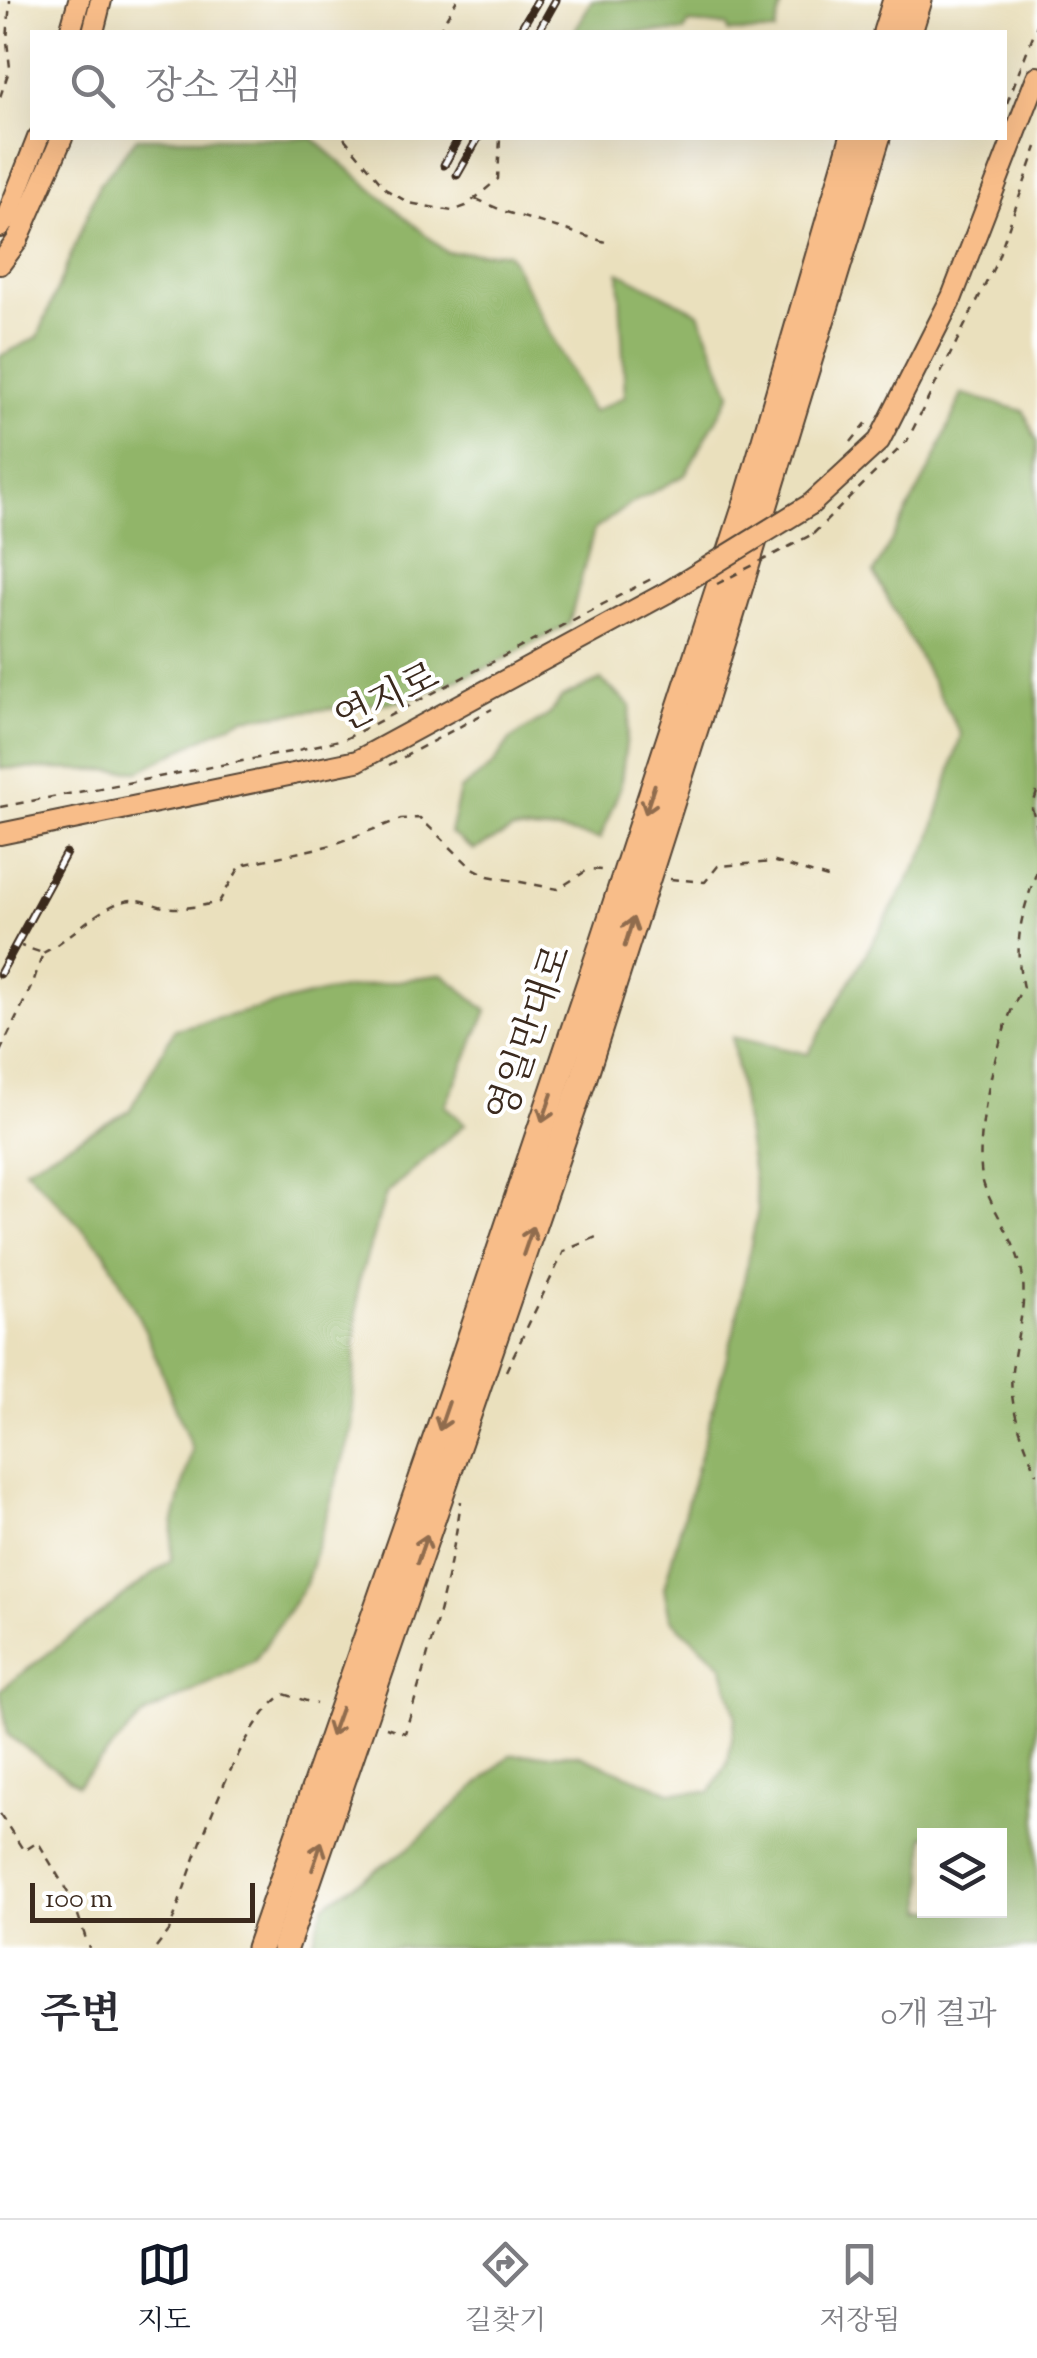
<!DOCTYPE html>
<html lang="ko">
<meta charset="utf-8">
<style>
:root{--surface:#fff;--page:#f2f2f3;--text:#2b2b33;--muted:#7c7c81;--line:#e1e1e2;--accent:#111827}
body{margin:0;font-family:"Sorts Mill Goudy","Noto Serif KR",serif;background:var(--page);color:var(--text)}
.controls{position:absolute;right:30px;bottom:30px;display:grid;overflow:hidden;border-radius:0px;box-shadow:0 10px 40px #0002}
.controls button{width:90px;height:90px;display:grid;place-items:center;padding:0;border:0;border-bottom:2px solid var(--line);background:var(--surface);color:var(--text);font:50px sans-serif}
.scale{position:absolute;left:30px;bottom:25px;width:225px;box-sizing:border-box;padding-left:10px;border:5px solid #3b2a1e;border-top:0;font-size:28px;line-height:35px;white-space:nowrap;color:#3b2a1e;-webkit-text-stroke:8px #fff;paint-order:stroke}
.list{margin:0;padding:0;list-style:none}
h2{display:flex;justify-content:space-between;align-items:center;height:130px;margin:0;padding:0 40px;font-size:42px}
h2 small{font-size:32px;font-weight:400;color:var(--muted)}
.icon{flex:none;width:55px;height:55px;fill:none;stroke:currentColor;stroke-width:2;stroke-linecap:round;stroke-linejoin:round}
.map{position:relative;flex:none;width:1037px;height:1948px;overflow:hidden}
.search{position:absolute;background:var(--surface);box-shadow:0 10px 40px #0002;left:30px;right:30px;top:30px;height:110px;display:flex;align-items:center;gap:25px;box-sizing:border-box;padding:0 35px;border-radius:0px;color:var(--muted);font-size:38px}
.sheet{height:270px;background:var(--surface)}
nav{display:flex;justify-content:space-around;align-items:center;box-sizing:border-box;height:140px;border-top:2px solid var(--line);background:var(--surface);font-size:28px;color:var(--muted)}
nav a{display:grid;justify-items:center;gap:5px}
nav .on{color:var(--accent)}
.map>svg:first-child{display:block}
.forest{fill:#91b569;stroke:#667044;stroke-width:2.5;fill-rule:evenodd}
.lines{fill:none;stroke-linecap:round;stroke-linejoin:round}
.major-casing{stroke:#554536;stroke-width:24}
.highway-casing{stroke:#554536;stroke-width:29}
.path{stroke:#554536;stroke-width:2.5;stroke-dasharray:8 8;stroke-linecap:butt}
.major{stroke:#f8bd89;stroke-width:20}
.highway{stroke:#f8bd89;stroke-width:25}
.rail-casing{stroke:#3b2a1e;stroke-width:9}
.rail{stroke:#fff;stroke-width:5;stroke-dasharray:15;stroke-linecap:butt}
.major-bridge-casing{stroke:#554536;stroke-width:24;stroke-linecap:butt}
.path-bridge{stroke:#554536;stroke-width:2.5;stroke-dasharray:8 8;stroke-linecap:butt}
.major-bridge{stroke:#f8bd89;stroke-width:20}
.oneway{stroke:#906c4e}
.labels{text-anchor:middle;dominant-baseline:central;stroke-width:8;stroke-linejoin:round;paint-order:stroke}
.street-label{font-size:38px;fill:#3b2a1e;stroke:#fff}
</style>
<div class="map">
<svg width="1037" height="1948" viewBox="0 0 1037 1948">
<rect width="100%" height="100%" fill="#fff"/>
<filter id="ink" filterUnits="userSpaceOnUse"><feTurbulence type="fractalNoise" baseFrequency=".01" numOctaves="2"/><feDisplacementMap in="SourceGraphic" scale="20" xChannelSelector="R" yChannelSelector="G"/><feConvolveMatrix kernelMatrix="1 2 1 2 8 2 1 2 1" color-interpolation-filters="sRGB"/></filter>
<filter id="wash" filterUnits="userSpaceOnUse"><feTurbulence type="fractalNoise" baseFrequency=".0048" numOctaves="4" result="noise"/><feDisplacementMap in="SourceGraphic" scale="40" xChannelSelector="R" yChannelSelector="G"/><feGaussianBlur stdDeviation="2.25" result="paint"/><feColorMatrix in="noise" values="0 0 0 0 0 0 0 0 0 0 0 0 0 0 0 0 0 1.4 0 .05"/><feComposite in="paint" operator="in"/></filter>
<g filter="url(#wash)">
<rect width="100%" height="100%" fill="#eae0bd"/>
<g class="forest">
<path d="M592,0H783L775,32H728L727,26L689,23L684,32H574Z"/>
<path d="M137,138H312L446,252L508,253L592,412L625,396L619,272L699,313L731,393L685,475L630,504L594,530L569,624L489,667L403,701L243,718L139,771L0,768V356L38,337L99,185Z"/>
<path d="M962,394L1024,411L1037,442V1948H311L324,1905L408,1849L510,1755L577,1754L670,1792H711L728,1761L736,1716L722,1665L670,1618L664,1588L734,1331L758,1209L732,1037L808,1054L929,844L961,735L874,573L934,461ZM924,1836H1000V1910H924Z"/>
<path d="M601,680L631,706L620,788L600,839L559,831L513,830L474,850L450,833L460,790L492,766L511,739L550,714L562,697Z"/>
<path d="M443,974L487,1011L445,1106L465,1124L386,1194L358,1285L352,1430L306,1584L254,1662L145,1714L77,1785L8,1735L0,1690L171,1560L173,1525L192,1449L145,1330L105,1252L25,1168L129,1111L175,1029L325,992Z"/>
</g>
</g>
<g filter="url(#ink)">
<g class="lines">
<defs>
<g id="major">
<path d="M70,32L79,0"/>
<path d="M93,32L101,0"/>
<path d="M0,227L7,217L38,138"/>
<path d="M0,264L17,241L62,138"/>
<path d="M811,504L879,441L952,297L1037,77"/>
<path d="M0,834L357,761L668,592"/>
</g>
<g id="highway">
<path d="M886,32L896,0"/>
<path d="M909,32L919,0"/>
<path d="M259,1948L459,1372L602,946L746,505L853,138"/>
<path d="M285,1948L584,1077L729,622L877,138"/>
</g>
</defs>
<use href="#major" class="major-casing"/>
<use href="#highway" class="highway-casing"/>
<g class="path">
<path d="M438,32L457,0"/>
<path d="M0,97L10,68L7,41L10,0"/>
<path d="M1007,103L1037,25"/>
<path d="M344,138L387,190L409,203L452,211L466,206L498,179L500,138"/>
<path d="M476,199L506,212L612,244"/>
<path d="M851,442L868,421"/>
<path d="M813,534L907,441L996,263L1037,147"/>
<path d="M389,765L492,709"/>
<path d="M1037,792L1032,808L1037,827"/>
<path d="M0,807L290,752L347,738L655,577"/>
<path d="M1037,871C1021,916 1013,941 1023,988C999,1022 969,1149 985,1188C997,1218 1020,1247 1023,1280C1026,1309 1015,1341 1012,1371C1008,1406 1024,1443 1037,1474"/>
<path d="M670,879L705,882L718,866L775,862L831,879"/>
<path d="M43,953C71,939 102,902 132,900C143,899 153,905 163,907C183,910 201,906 219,902L241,865L332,845L401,819L420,818L471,867L488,876L558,889L589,869L601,870"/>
<path d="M0,1052L33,983L43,953L21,946"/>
<path d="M506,1371L564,1251L601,1235"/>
<path d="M386,1727L405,1733C428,1656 450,1581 461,1501"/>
<path d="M0,1814L24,1851L38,1842L74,1903L89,1948"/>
<path d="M156,1948L169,1931C191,1872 235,1726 284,1694L316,1704"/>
</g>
<use href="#major" class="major"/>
<use href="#highway" class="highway"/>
<defs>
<g id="rail">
<path d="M519,32L538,0"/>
<path d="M538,32L556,0"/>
<path d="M444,165L459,138"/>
<path d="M457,175L478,138"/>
<path d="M0,974L66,853"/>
</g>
</defs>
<use href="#rail" class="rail-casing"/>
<use href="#rail" class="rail"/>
<defs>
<path id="major-bridge" d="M668,592L811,504"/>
</defs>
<use href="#major-bridge" class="major-bridge-casing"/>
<path class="path-bridge" d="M717,584L813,534"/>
<use href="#major-bridge" class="major-bridge"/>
</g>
<defs><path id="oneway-shaft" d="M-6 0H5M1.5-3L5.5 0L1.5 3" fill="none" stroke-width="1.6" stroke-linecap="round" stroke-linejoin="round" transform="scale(2.5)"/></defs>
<g class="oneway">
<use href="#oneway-shaft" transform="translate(650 799) rotate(108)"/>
<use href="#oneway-shaft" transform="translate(629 932) rotate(-73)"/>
<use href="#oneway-shaft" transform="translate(547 1108) rotate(109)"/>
<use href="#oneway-shaft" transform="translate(528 1241) rotate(-71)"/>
<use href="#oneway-shaft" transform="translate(444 1416) rotate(109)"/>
<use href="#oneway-shaft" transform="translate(422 1549) rotate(-71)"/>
<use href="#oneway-shaft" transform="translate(336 1722) rotate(110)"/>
<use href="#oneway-shaft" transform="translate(317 1856) rotate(-71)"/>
</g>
</g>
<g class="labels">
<g class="street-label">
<text transform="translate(388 700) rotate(-26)">연지로</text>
<text transform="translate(532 1034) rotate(-71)">영일만대로</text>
</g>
</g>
</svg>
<div class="controls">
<button><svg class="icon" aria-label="layers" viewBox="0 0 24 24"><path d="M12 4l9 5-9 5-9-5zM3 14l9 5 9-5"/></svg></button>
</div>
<div class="scale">100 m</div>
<div class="search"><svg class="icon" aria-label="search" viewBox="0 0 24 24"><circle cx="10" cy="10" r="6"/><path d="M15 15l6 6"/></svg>장소 검색</div>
</div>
<section class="sheet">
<h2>주변<small>0개 결과</small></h2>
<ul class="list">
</ul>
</section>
<nav>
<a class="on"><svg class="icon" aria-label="map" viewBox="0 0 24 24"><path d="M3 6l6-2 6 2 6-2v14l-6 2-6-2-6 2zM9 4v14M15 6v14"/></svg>지도</a>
<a><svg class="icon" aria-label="directions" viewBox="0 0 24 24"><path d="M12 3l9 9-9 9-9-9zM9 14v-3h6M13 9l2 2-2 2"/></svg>길찾기</a>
<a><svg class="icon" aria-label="saved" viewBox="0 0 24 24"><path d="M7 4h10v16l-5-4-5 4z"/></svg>저장됨</a>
</nav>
